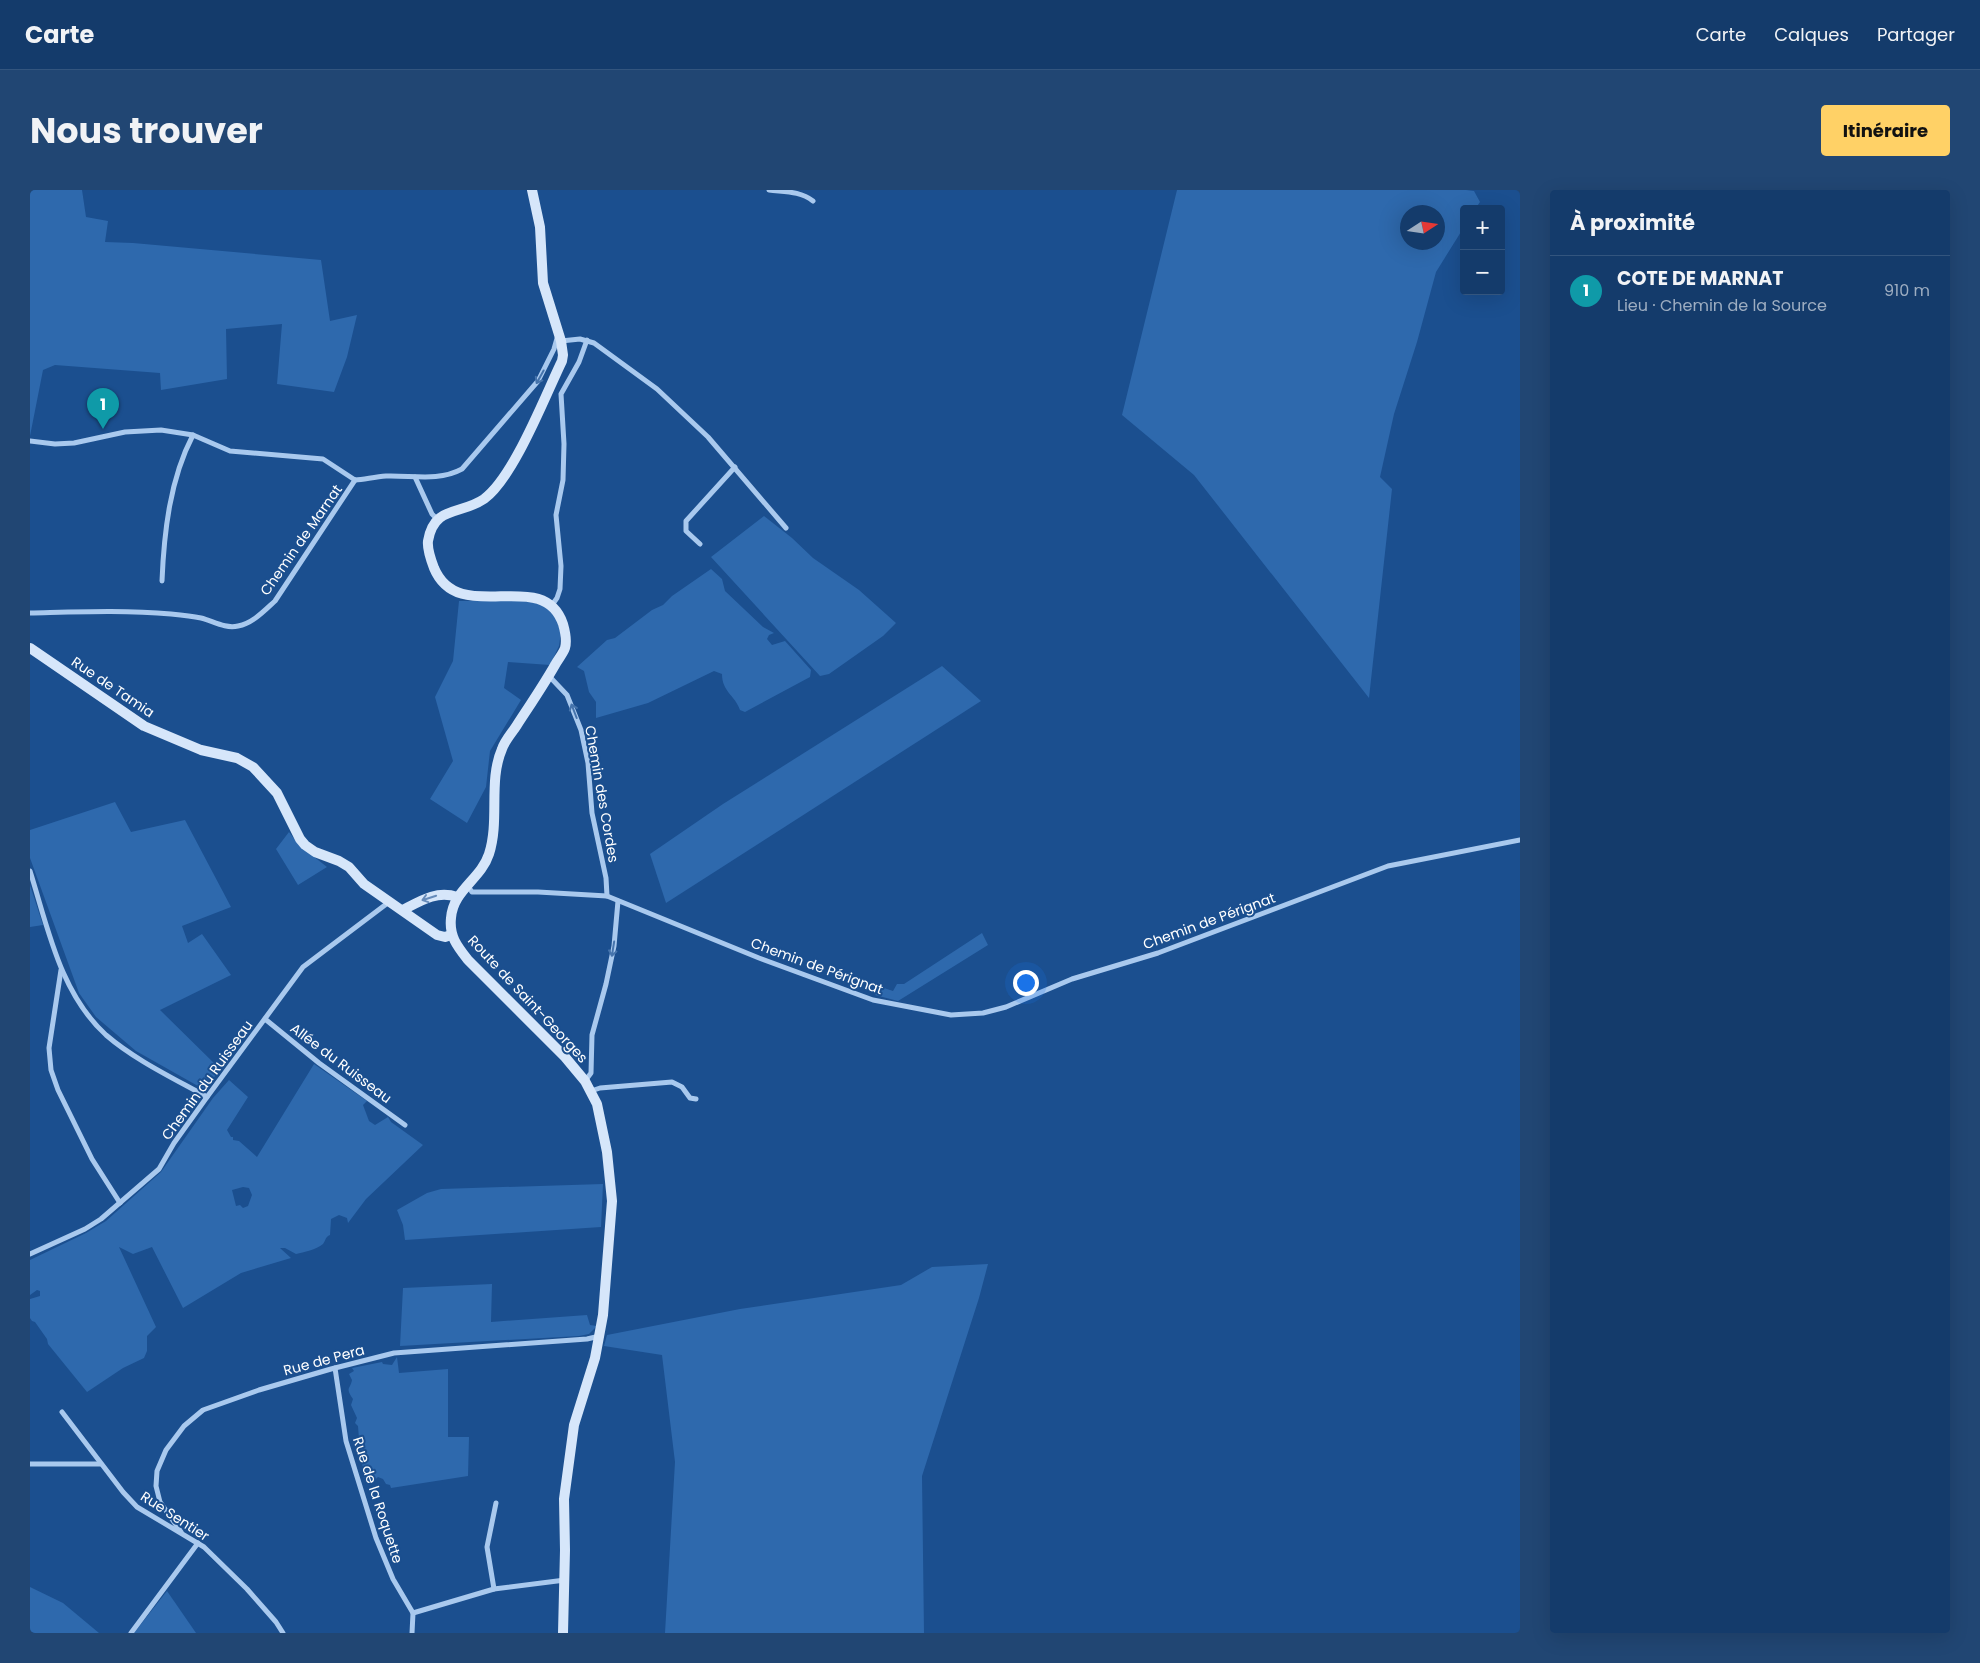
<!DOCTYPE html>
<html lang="fr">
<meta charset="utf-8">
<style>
:root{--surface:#143b6b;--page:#214673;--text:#f1f3f6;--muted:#9dadc1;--line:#33557e;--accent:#ffd166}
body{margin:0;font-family:Poppins,sans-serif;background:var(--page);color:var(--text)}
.controls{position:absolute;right:15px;top:15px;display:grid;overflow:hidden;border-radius:5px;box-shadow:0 5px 20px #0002}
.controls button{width:45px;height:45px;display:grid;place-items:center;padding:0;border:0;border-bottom:1px solid var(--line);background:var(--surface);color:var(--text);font:25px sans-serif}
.compass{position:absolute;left:1370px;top:15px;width:45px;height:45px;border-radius:50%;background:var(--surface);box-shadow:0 5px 20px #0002;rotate:78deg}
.you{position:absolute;left:995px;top:792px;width:18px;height:18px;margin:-12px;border:4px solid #fff;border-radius:50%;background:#1a73e8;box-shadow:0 0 0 8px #1a73e833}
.badge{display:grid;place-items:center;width:32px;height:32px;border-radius:50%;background:var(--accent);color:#fff;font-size:16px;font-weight:700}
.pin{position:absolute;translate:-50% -41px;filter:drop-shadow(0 1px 2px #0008)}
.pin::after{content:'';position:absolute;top:26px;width:18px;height:15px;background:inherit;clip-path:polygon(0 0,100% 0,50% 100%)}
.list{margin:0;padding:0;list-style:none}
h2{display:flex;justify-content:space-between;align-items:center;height:65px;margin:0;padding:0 20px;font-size:21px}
h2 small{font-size:16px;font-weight:400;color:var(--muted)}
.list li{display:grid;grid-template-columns:32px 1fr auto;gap:15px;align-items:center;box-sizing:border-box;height:70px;padding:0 20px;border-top:1px solid var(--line)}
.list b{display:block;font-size:19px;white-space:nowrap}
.list p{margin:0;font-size:16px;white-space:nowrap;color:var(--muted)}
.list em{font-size:16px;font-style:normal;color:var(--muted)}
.map{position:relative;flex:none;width:1490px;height:1443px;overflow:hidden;border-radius:5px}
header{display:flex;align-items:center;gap:30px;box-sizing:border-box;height:70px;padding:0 25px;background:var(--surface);border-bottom:1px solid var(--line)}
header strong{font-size:24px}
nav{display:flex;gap:28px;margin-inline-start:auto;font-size:18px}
.intro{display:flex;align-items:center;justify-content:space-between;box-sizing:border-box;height:120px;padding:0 30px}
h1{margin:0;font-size:35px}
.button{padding:12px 22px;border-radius:5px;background:var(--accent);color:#111;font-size:18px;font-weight:700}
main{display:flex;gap:30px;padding:0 30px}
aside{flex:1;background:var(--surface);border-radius:5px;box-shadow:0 5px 20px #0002}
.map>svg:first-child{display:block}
.green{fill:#2e69ad;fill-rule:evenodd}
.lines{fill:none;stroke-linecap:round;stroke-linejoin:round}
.street{stroke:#a9c9ee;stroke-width:5}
.secondary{stroke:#d6e6fa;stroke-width:10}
.oneway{stroke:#4674ac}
.oneway2{stroke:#668bba}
.labels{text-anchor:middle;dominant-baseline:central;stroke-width:4;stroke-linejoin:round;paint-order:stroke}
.street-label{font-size:14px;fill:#fff;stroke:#1b4f8f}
</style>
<header>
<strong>Carte</strong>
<nav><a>Carte</a><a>Calques</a><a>Partager</a></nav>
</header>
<div class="intro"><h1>Nous trouver</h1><a class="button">Itinéraire</a></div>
<main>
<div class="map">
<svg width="1490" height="1443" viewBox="0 0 1490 1443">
<rect width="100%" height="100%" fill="#1b4f8f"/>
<g class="green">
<path d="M0,0H52L56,27L78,31L75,52L103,53L291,70L300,131L327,125L317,167L304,202L247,194L252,134L196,139L197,189L131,200L130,183L25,175L13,180L0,246Z"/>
<path d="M1147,0H1436L1444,1L1450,12L1445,19H1434V37L1406,82L1387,152L1364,224L1350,287L1362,299L1339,508L1164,285L1092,225ZM1378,22H1408V52H1378Z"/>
<path d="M734,326L762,348L783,368L829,400L866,433L853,446L799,484L790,486L681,367Z"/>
<path d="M681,379L692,389L695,401L733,437L744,443L739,445L737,449L742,455L755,451L781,480L780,487L715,522L710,520C705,505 692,502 692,484L684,481L618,513L566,528V512L559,502L554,481L547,477L577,450L585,448L622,420L633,415L642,406Z"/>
<path d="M429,411H499L518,417L526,429L531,442L529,456L520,475L478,472L474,498L491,510L460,561L456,597L437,633L400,609L423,571L405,507L423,471Z"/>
<path d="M912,476L951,511L636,713L620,664L693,614Z"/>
<path d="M85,612L101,642L155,630L201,717L152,736L158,753L172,744L201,785L130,820L190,879L175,900L106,861L66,827L49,803L0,668V640Z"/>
<path d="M259,642L269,655L297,677L268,695L246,659Z"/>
<path d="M0,695L13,735L0,737Z"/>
<path d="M952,743L958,755L868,811L845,805L851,797L863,801L867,794H874Z"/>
<path d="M284,874L337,911L333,915L339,931L345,935L358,927L361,932L393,955L336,1009L318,1033L317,1028L309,1025L301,1029L300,1045C295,1047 296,1050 293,1054C286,1060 274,1062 266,1064L255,1058H250L261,1068L211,1083L153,1118L122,1057L103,1064L89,1057L126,1137L117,1146V1161L114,1168L93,1178L57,1202L18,1154L17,1149L5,1132L2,1131L0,1128V1109L10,1106V1101L7,1100L0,1105V1070L56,1043L76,1031L131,982L183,908L199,890L218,907L197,940L201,947H203V950L209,951L227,967ZM213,997L219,998L222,1005L218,1016L213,1018L210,1015L206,1016L202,1000Z"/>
<path d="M573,994L571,1037L375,1050L373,1035L367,1020L397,1003L411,999Z"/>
<path d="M958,1074L949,1108L892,1286L894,1443H635L645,1272L632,1165L574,1156L577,1145L710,1119L871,1095L902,1077Z"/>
<path d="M462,1094L461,1132L557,1125L560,1135L567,1136L559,1144L549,1146L370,1156L373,1098Z"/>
<path d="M367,1167L369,1183L418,1179V1247H439L438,1286L361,1298L360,1295L356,1294L353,1289L348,1287L340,1294L334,1290L332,1271L328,1267L329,1249L328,1236L325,1233L327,1228L321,1215L323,1209C315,1197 320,1200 322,1190L319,1184L324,1181L322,1178L352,1172L353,1174L362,1175Z"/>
<path d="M0,1397L33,1413L69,1443H0Z"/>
<path d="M137,1401L166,1443H104Z"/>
</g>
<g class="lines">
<g class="street">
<path d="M739,0C755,2 770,1 783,11"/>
<path d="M531,151L550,149L564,153L627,199L678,247L756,338"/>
<path d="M0,251L25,254L44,253L95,242L131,240L163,245L200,261L293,269L325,290"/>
<path d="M385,287L402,324L407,329"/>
<path d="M325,290C335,289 345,287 356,286C382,285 408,292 432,279L508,191L524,159L528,145"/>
<path d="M670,354L656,341V331L705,277"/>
<path d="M132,391C134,342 140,289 163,245"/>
<path d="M522,415L527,408L530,399L531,376L526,325L533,290L534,254L531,204L549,172L557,150"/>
<path d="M0,423C47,422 94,420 141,424C151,425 161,426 171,428C183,431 195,439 208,436C223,433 234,421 245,411L325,290"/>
<path d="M519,486L537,505L551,540L558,573L562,623L576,688L577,706"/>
<path d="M0,681C18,738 30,803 76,845C105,870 143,888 177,907"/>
<path d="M437,695L442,702H508L577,706L729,768L843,810L921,825L953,823L976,817L1042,789L1128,763L1358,676L1490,650"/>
<path d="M31,780L19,858L21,880L28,900L62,969L90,1013"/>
<path d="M235,829L289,873L375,935"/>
<path d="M555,891L561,883L562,845L576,794L584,756L588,711"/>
<path d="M561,901L570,898L642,892L652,897L660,908L666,909"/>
<path d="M0,1064L55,1039L71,1029L129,979L144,953L177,907L273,777L359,712"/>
<path d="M305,1178L316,1251L346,1348L363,1389L383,1423L382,1443"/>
<path d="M32,1222L93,1302L107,1317L174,1357L217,1399L246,1432L253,1443"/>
<path d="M0,1274H70"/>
<path d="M151,1342L130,1312L126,1296L127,1281L136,1260L154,1236L173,1220L229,1200L301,1179L364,1163L557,1149L570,1146"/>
<path d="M464,1399L457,1357L466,1313"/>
<path d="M383,1423L464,1399L535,1390"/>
<path d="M101,1443L168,1353"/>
</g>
<g class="secondary">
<path d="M502,0L510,37L513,93L531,151L533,165L532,171C515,206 484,287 454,309C431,325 404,315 398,351C397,359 401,370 404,378C429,438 513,375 533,434C535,441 537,451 535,458C533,464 528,469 525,475C513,496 500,515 487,535C482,543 475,550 472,559C458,591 470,630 459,664C451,689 423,700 421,728C419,746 427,756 438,770L535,867L555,891L567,914L577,962L582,1011L573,1125L565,1168L544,1235L534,1309L535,1360L533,1443"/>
<path d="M0,458L114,536L171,560L207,568L223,577L247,603L270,649L275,655L285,662L309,671L319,677L334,694L407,745L415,747L421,745"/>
<path d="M373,720C390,711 407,700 427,707"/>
</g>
</g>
<defs><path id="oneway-shaft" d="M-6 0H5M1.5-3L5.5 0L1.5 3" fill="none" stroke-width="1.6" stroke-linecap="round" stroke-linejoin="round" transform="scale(1.25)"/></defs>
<g class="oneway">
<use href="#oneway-shaft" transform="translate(510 187) rotate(119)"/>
<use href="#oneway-shaft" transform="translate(544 521) rotate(-111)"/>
<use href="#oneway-shaft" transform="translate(583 759) rotate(99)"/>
</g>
<use class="oneway2" href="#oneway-shaft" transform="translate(399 708) rotate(162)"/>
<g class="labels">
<g class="street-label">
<text transform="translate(271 350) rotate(-55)">Chemin de Marnat</text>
<text transform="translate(83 497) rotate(34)">Rue de Tamia</text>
<text transform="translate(572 604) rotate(80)">Chemin des Cordes</text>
<text transform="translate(1179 731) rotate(-20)">Chemin de Pérignat</text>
<text transform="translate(787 776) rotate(20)">Chemin de Pérignat</text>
<text transform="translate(498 809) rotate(47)">Route de Saint-Georges</text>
<text transform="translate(311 873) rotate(37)">Allée du Ruisseau</text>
<text transform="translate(177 890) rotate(-54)">Chemin du Ruisseau</text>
<text transform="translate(294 1170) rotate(-15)">Rue de Pera</text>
<text transform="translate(348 1310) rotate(72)">Rue de la Roquette</text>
<text transform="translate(145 1326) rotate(33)">Rue Sentier</text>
</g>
</g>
</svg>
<div class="controls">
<button>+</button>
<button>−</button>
</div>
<svg class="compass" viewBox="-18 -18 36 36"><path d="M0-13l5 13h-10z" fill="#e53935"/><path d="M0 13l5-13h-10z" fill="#9dadc1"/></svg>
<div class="you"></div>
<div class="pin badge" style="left:73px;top:239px;background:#0f9aa8">1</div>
</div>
<aside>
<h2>À proximité<small></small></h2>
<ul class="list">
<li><span class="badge" style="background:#0f9aa8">1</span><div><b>COTE DE MARNAT</b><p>Lieu · Chemin de la Source</p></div><em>910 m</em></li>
</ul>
</aside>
</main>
